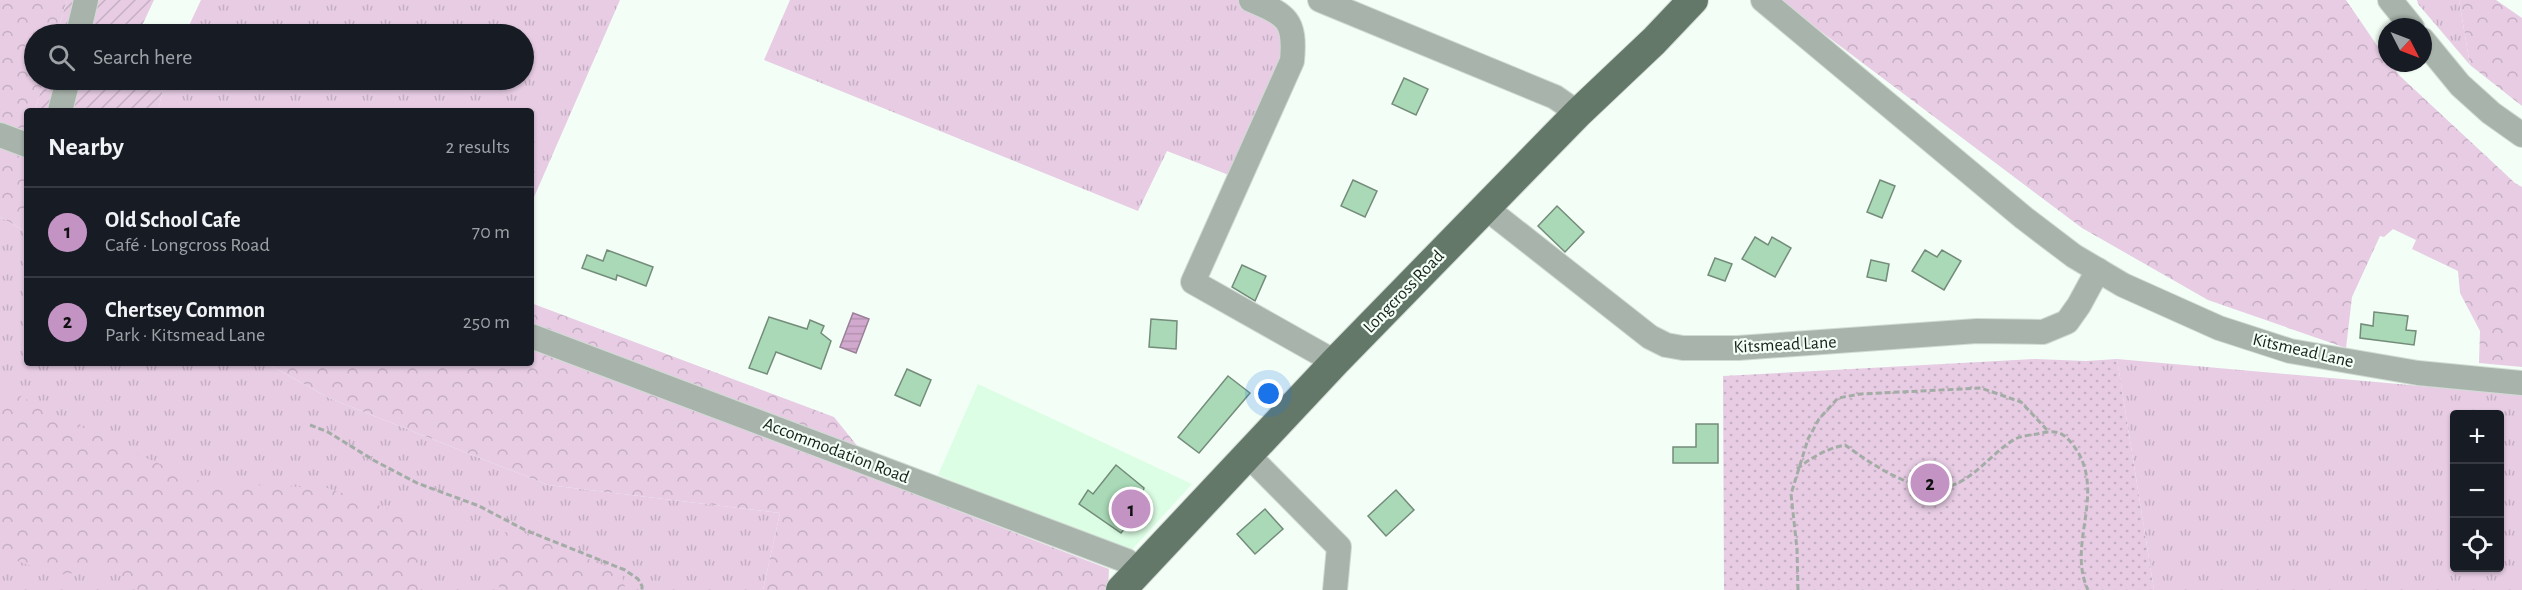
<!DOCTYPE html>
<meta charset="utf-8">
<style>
:root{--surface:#171b24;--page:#242831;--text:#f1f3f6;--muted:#9ea1a6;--line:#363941;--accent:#c293c3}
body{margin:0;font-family:"Alegreya Sans",sans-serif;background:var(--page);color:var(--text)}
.controls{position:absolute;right:18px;bottom:18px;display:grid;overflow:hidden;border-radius:6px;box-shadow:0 2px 4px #0004}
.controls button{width:54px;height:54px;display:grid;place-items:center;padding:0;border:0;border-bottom:2px solid var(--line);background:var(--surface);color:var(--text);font:30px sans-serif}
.compass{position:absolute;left:2378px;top:18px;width:54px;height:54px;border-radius:50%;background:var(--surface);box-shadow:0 2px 4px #0004;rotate:132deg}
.you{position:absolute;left:1269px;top:394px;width:21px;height:21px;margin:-15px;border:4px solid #fff;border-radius:50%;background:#1a73e8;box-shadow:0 0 0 9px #1a73e833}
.badge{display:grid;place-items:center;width:39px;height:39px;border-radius:50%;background:var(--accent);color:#111;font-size:20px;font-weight:700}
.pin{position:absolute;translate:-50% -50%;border:3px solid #fff;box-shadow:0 2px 6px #0006}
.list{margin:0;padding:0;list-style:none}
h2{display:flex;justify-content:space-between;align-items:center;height:78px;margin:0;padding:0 24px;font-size:26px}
h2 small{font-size:20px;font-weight:400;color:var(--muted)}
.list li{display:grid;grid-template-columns:39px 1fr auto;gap:18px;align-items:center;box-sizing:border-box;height:90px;padding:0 24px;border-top:2px solid var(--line)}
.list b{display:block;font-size:22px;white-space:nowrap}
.list p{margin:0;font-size:20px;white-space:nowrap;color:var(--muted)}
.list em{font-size:20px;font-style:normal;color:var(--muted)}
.icon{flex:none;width:33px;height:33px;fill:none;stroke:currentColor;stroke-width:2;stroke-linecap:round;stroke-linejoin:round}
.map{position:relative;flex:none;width:2522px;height:590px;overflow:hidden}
.search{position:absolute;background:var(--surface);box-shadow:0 2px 4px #0004;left:24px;top:24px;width:510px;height:66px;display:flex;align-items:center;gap:15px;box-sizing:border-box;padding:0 21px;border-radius:33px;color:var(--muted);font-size:22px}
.panel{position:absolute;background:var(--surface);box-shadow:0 2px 4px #0004;left:24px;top:108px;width:510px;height:258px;border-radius:6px}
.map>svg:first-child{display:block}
.built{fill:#dcfee4}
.grass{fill:url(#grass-tufts);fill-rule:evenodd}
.forest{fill:url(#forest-crowns)}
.park{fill:url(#park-dots)}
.garden{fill:url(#garden-furrows)}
.water{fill:url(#water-rules);stroke:#9a8098;stroke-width:1.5}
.building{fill:#a9d9b6;stroke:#748c7a;stroke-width:1.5}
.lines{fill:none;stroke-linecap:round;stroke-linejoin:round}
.minor-casing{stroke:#d0dbd3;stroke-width:26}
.major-casing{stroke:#d0dbd3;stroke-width:32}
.path{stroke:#a3ada6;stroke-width:3;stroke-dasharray:6 3;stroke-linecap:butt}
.minor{stroke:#a8b3ab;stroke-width:24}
.major{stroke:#647869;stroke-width:30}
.labels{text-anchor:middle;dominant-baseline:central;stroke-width:4.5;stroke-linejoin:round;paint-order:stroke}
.street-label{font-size:18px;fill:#17211a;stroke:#f3fef6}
</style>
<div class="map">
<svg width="2522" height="590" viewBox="0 0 2522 590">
<defs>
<pattern id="grass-tufts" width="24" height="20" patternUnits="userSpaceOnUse" patternTransform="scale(1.5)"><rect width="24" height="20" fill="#e7cce4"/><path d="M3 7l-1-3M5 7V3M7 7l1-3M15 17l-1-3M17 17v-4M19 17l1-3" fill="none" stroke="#c5afc3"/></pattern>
<pattern id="forest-crowns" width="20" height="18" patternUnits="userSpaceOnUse" patternTransform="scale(1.5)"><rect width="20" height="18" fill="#e7cce4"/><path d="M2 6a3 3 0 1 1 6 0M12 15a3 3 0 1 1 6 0" fill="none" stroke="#c5afc3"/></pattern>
<pattern id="park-dots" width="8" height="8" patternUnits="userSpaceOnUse" patternTransform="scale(1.5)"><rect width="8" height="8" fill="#e7cce4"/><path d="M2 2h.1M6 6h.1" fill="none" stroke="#c5afc3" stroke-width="1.8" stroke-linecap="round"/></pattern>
<pattern id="garden-furrows" width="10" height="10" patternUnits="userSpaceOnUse" patternTransform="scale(1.5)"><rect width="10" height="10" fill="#e7cce4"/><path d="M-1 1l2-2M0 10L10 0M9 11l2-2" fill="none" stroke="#c5afc3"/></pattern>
<pattern id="water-rules" width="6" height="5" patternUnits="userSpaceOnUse" patternTransform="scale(1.5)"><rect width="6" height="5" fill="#d2a9ce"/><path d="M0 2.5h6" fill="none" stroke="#b491b0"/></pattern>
</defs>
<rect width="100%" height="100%" fill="#f3fef6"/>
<path class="built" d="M978,384L1192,484L1127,555L938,475Z"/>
<g class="grass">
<path d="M201,0H620L531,204V111H158L165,80H524V34H185Z"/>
<path d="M790,0H1251L1294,41L1239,179L1167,151L1138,211L764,60Z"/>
<path d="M2417,0H2459L2470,65L2418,4Z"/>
<path d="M0,217L27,232V363H266L329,398L548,485L780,513L763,590H0Z"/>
<path d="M2117,359L2522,395V590H2154ZM2454,414H2500V568H2454Z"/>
</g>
<g class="forest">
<path d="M0,0H67L57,34H34V80H44L35,111H27V232L0,217Z"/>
<path d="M1779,0H2346L2387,60V63H2390L2400,76L2515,183L2522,187V367L2479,363L2480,331L2460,293L2458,271L2412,249L2416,240L2393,229L2384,237L2380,236L2352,297L2346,348L2208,300L2082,228Z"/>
<path d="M2459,0H2496L2522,18V106L2470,65Z"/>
<path d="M531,303L834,417L888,484L1109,569L1108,590H763L780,513L548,485L329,398L266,363H531Z"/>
<path d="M0,386L123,448L204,483L327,488L419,519V590H138L112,569L57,575L0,555Z"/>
<path d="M501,532L531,534L621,573L626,590H499Z"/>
</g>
<path class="park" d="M2035,359L2086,361L2117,359L2154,590H1724L1723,376Z"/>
<g class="garden">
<path d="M67,0H154L138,34H57Z"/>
<path d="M44,80H165L158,111H35Z"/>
</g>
<path class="water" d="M853,313L869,319L856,353L840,347Z"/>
<g class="building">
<path d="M1404,78L1428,89L1416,115L1392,104Z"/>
<path d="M1353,180L1377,191L1365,217L1341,206Z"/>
<path d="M1880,180L1895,186L1882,218L1867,212Z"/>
<path d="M1557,206L1584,232L1565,252L1538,226Z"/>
<path d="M1755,237L1768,245L1772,237L1791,248L1775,277L1742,259Z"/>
<path d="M607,250L653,267L646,286L617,275L616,280L582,268L587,255L603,261Z"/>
<path d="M1925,250L1937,257L1942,250L1961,261L1944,290L1912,271Z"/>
<path d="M1715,258L1732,264L1725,281L1708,275Z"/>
<path d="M1871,260L1889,264L1886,281L1867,277Z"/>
<path d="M1242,265L1266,276L1255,301L1232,287Z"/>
<path d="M2374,312L2408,316L2406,330L2416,331L2414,345L2360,338L2361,324L2373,326Z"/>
<path d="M769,317L807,329L810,320L824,326L821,333L831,341L821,369L776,352L767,374L749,368Z"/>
<path d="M1151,319L1177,321L1176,349L1149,347Z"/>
<path d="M907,369L931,380L920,406L895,395Z"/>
<path d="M1228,376L1250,393L1199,453L1178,437Z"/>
<path d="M1696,424H1718V463H1673V447H1696Z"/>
<path d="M1116,465L1144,488L1142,495L1146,498L1138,509L1140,510L1121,533L1079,504L1088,490L1093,494Z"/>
<path d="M1396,490L1414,510L1386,536L1368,516Z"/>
<path d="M1265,509L1283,529L1255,554L1237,534Z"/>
</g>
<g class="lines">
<defs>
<g id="minor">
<path d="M1251,0C1286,15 1296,19 1292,61L1193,282L1335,362"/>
<path d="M1320,0L1555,97L1578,113"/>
<path d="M1763,0L2024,218L2074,256L2123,285L2219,328L2290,351L2418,373L2522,383"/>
<path d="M2390,0L2412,27"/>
<path d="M78,34L86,0"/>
<path d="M2423,40L2460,85L2491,113L2522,135"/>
<path d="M60,111L68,80"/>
<path d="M0,135L27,145"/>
<path d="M1486,208L1650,337L1666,345L1683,348H1738L1977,331L2043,332L2067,322L2079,305L2098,270"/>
<path d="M531,336L1127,561L1140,570"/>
<path d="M1249,456L1339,547L1335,590"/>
</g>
<path id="major" d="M1121,590L1335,362L1578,113L1654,41L1693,0"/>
</defs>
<use href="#minor" class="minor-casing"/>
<use href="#major" class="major-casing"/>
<g class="path">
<path d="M310,425L328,432L375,461L417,483L479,506L525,530L625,570L638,579L642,586V590"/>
<path d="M1797,469C1812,457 1826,449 1845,445C1872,464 1909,491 1944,487C1971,484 1992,452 2015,439C2021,436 2030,435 2037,434C2045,432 2056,430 2063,435C2069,439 2074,446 2078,452C2104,498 2067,545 2088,590"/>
<path d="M1798,590L1797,549L1791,494L1808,439L1819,419L1838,398L1861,394L1981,388L2021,402L2048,431"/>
</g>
<use href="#minor" class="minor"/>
<use href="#major" class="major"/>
</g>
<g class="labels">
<g class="street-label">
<text transform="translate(1404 292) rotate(-46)">Longcross Road</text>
<text transform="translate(1785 345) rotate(-3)">Kitsmead Lane</text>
<text transform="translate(2303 351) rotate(13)">Kitsmead Lane</text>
<text transform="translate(836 451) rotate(21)">Accommodation Road</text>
</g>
</g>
</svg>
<div class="controls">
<button>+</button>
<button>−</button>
<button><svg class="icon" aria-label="locate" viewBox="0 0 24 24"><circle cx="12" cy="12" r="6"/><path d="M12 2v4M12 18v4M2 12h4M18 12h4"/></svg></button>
</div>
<svg class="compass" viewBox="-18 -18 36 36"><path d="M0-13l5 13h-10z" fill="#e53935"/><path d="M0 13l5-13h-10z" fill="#9ea1a6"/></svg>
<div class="you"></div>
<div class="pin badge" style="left:1131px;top:509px">1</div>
<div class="pin badge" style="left:1930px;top:483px">2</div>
<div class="search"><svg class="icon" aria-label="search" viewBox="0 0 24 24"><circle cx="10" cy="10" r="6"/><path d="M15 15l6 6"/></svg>Search here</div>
<section class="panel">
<h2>Nearby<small>2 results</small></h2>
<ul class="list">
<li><span class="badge">1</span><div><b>Old School Cafe</b><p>Café · Longcross Road</p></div><em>70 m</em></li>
<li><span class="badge">2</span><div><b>Chertsey Common</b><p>Park · Kitsmead Lane</p></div><em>250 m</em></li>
</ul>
</section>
</div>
